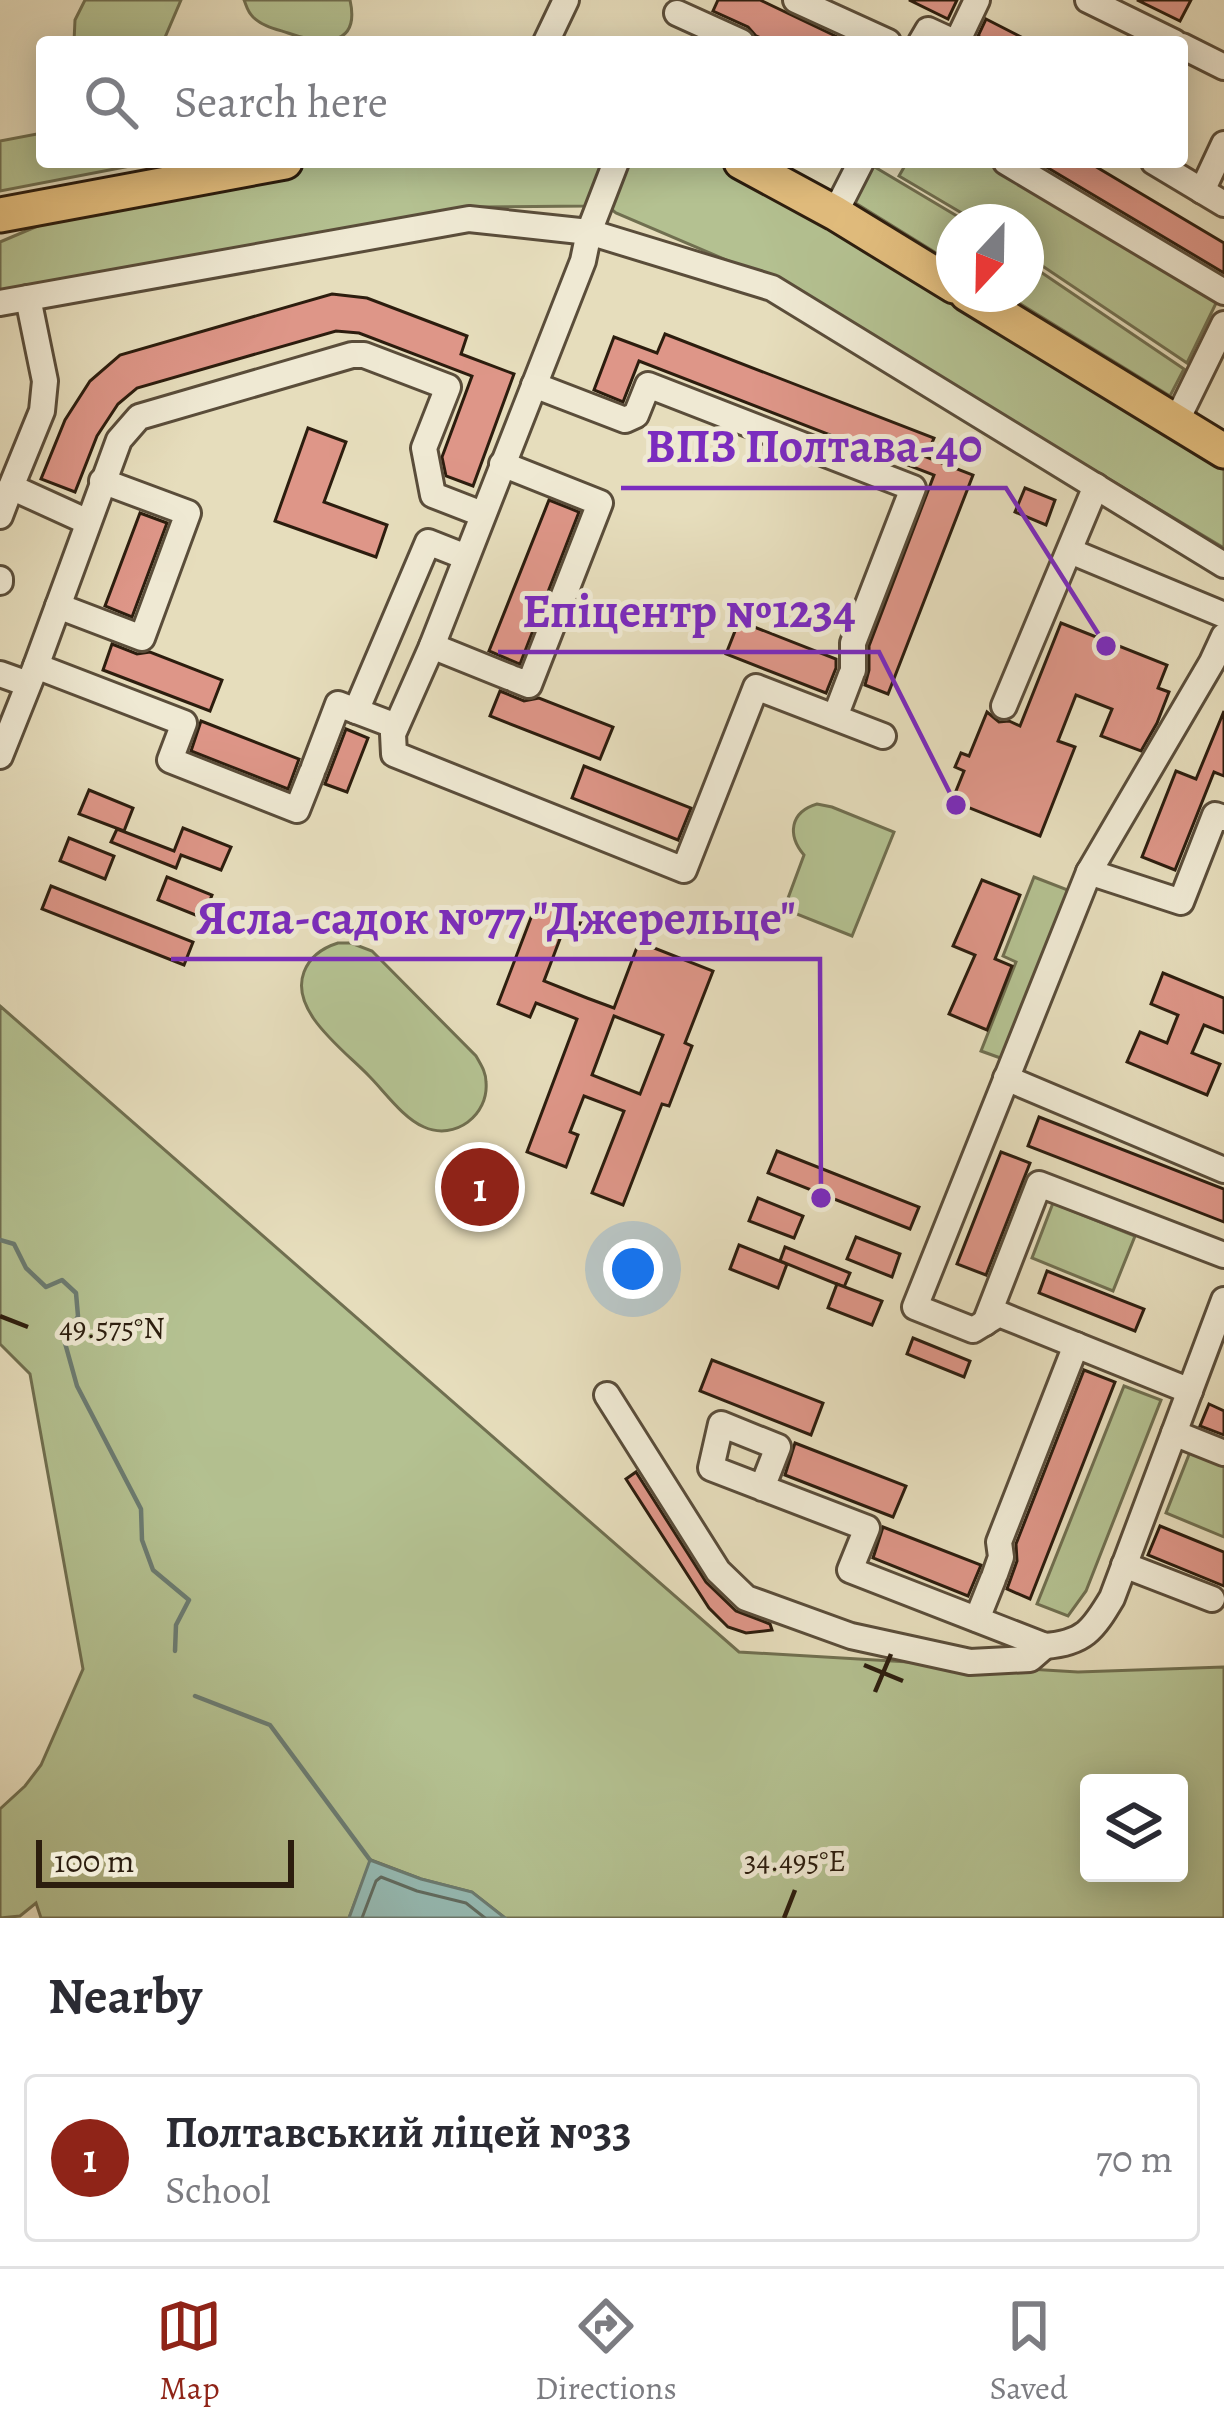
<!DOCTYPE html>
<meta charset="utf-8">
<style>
:root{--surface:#fff;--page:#f7f7f7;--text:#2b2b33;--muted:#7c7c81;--line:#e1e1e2;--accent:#8f2418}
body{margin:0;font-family:Alegreya,serif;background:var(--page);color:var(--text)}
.controls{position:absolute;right:36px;bottom:36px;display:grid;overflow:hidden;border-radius:12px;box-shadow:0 6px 30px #0003}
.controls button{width:108px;height:108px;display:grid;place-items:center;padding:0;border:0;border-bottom:3px solid var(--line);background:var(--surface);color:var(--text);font:60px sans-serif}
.compass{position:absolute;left:936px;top:204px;width:108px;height:108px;border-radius:50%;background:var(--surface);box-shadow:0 6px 30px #0003;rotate:202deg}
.scale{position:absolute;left:36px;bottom:30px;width:258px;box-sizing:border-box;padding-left:12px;border:6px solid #2c1d0e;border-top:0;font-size:33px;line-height:42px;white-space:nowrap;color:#2c1d0e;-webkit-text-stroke:9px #efe9d3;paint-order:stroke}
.you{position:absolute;left:633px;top:1269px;width:42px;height:42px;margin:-30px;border:9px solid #fff;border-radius:50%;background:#1a73e8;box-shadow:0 0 0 18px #1a73e833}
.badge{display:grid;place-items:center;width:78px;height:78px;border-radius:50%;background:var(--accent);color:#fff;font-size:39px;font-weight:700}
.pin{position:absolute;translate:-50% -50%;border:6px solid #fff;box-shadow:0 3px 12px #0006}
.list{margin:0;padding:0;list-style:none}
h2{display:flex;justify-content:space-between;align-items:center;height:156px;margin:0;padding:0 48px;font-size:51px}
h2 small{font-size:39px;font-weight:400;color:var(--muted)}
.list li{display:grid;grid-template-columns:78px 1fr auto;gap:36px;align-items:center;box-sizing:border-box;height:168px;margin:0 24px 24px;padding:0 24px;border:3px solid var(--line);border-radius:12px}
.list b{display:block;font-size:45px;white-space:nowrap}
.list p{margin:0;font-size:39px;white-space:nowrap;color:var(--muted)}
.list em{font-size:39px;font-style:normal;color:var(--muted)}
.icon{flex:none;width:66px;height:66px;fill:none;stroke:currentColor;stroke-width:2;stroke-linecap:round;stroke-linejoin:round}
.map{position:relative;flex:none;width:1224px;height:1918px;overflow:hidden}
.search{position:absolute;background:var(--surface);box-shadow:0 6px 30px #0003;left:36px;right:36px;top:36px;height:132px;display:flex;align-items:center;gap:30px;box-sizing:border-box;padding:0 42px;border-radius:12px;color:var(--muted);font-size:45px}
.sheet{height:348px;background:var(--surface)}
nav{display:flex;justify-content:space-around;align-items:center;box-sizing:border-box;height:168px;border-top:3px solid var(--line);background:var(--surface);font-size:33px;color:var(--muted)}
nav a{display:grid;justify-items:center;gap:6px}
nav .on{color:var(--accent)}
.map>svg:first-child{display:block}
.green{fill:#b4c191;stroke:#706f50;stroke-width:3;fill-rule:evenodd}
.water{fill:#96bbb4;stroke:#6c7c72;stroke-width:3}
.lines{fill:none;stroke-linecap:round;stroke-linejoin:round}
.shore{stroke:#616c61;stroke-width:3}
.stream{stroke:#6c7c72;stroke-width:4.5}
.building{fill:#de9688;stroke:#2c1d0e;stroke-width:3;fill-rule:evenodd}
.minor-casing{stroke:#5a4d3a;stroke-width:30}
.major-casing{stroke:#2c1d0e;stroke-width:39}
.minor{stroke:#efe9d3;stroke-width:24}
.major{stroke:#e3be7e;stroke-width:33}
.ticks{fill:none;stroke:#2c1d0e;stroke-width:4.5}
.ticks-label{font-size:30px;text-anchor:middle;fill:#2c1d0e;stroke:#efe9d3;stroke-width:10;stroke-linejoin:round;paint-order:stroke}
.leader{fill:none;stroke:#7b2cbf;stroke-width:4.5}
.callout-dot{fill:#7b2cbf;stroke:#efe9d3;stroke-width:4.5}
.callout-label{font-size:48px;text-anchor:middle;font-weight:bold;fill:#7b2cbf;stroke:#efe9d3;stroke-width:10;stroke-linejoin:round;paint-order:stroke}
</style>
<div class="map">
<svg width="1224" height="1918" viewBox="0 0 1224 1918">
<rect width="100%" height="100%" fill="#e6ddbc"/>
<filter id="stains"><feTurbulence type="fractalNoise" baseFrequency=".00167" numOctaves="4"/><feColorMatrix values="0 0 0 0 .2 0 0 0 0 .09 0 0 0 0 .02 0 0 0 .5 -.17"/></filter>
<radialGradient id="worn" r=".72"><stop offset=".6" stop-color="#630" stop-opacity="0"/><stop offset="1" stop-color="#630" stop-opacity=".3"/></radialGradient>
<g class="green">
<path d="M85,0H181L163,42H74L75,20Z"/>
<path d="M244,0H350C361,49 319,44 288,33C276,29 262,26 253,17C247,11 247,7 244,0Z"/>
<path d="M42,133V162H151L0,191V141Z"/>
<path d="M326,162H606L587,206L479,207L0,293V242L80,208Z"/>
<path d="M628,162H722L1224,469V548L785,285L616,213L611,209V202Z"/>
<path d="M907,162H995L1220,295L1187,363L1026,255V222H977L899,176Z"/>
<path d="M868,163L967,222H954V264L849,199Z"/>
<path d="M1026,262L1184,369L1170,396L1004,294H1026Z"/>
<path d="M817,804L832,807L894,832L852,936L784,909L804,855C787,835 790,812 817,804Z"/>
<path d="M1034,877L1073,892L1006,1060L981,1051L1016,962L1003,956Z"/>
<path d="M338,943H351L372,951L476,1056C481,1065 486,1072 486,1082C489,1115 455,1141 424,1127C403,1118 385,1092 369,1076C344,1050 289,1011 304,972C310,956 322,948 338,943Z"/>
<path d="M0,1006L739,1652L1078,1672L1224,1667V1918H505L472,1892L421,1879L371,1860L349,1918H41L36,1903L20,1916L0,1918V1809L25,1786L41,1765L83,1669L30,1374L0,1344ZM1089,1783H1179V1873H1089Z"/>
<path d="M1053,1203L1135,1236L1113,1291L1032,1258Z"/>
<path d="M1124,1386L1161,1400L1086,1591L1068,1616L1037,1604Z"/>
<path d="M1192,1447L1224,1460V1537L1166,1513Z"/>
</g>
<path class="water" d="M370,1860L421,1879L472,1892L505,1918H349Z"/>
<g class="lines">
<path class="shore" d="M362,1918L376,1881L381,1877L417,1891L466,1903L485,1918"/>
<g class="stream">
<path d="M0,1240L14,1244L26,1268L46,1287L62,1280L76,1293L78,1316L65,1343L77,1386L141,1509L142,1540L153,1570L189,1600L176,1625L175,1651"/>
<path d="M195,1696L270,1725L370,1860"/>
</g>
</g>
<g class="building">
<path d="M718,0H760L848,42H770L756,36L748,27L713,11Z"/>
<path d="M909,0H957L948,19Z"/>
<path d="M1137,0H1191L1180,21Z"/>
<path d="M986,19L1031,42H990L978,36Z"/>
<path d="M1038,162H1088L1224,243V273Z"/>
<path d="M332,294L367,298L467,336L461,354L514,374L473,486L446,476L442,457L472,376L359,333L336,331L137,388L118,404L97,436L75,492L41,479L65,420L90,381L120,355Z"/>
<path d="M665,334L934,438L926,457L973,475L888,694L865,685L869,670V646L934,475L639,361L623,402L594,390L614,337L657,353Z"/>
<path d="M308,428L346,442L324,502L387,525L376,557L275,521Z"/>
<path d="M1025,488L1055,500L1046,525L1015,512Z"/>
<path d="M549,500L579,512L520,664L517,663L489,651Z"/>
<path d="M140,513L167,523L132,617L105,606Z"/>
<path d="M739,621L836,659V668L826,693L726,654Z"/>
<path d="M1061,623L1167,665L1158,688L1169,692L1157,723L1141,751L1101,736L1112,709L1076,695L1058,741L1075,747L1040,836L952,801L964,771L955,767L961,753L969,756L987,712L999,722L1009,721L1020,726Z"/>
<path d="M112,644L137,654L150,652L222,680L210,711L103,670Z"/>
<path d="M500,691L524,701L539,698L613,727L600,759L490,716Z"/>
<path d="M1224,711V776L1214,772L1175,870L1142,857L1176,771L1196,779Z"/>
<path d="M201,721L299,759L288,789L191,751Z"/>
<path d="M346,729L368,738L347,792L325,784Z"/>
<path d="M584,766L691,808L678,840L572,798Z"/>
<path d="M89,790L133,808L124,831L79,814Z"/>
<path d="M183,828L231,847L221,870L181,855L176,868L111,842L117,829L174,851Z"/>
<path d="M69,838L114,856L105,879L60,861Z"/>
<path d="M167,877L212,895L203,918L158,900Z"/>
<path d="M982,880L1020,895L995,959L1012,966L987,1030L949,1014L975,955L953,946Z"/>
<path d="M51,886L193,942L184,965L42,909Z"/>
<path d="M537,902L582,919L575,935L563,931L544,981L587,998L614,1008L639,942L713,971L685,1043L692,1046L669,1106L662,1104L623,1205L592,1193L624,1111L584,1096L570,1132L578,1135L566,1167L527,1152L577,1019L536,1003L530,1017L498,1004ZM614,1016L663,1035L640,1094L592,1075Z"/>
<path d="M1163,973L1224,998V1033L1204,1025L1192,1053L1220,1064L1207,1095L1127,1062L1140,1032L1167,1043L1178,1015L1151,1004Z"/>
<path d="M1039,1117L1224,1189V1222L1028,1146Z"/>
<path d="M777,1151L919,1207L910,1229L768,1173Z"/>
<path d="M1001,1152L1030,1163L986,1275L957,1264Z"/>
<path d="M758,1198L803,1216L794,1238L749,1221Z"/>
<path d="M856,1237L900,1254L892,1277L847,1259Z"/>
<path d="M739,1245L787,1264L778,1288L730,1269Z"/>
<path d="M785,1247L850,1273L844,1287L780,1261Z"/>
<path d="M1047,1271L1144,1309L1135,1331L1039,1293Z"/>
<path d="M837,1284L882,1301L872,1325L828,1308Z"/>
<path d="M913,1338L970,1361L964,1377L907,1354Z"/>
<path d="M712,1360L823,1403L811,1435L700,1391Z"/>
<path d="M1084,1370L1115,1382L1030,1599L1007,1589L1017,1561L1016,1544Z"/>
<path d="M1209,1404L1224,1411V1435L1200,1426Z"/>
<path d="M795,1443L906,1486L893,1517L785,1475Z"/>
<path d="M636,1472L706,1582L736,1611L770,1624L772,1630L746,1633L728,1627L709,1608L626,1479Z"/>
<path d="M1160,1526L1224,1552V1586L1148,1555Z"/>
<path d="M883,1527L981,1565L968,1596L873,1558Z"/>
</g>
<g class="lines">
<defs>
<g id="minor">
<path d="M796,0L888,42"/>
<path d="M1088,0L1174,42"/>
<path d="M677,13L741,42"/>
<path d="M546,42L566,0"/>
<path d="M921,42L928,30L954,42"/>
<path d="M957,42L977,0"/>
<path d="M1182,46L1224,67"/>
<path d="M616,162L589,232L583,261L432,646L393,734L394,754L684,870L756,687L883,736"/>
<path d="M1006,162L1224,292"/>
<path d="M1154,162L1224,204"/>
<path d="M1202,191L1224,144"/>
<path d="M835,213L861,162"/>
<path d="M28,298L45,381L42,411L11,487L88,522"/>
<path d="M0,303L469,219L589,232L772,288L1224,565"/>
<path d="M534,385L625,420L636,415L648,385L913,488L853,643V670"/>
<path d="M1176,422L1224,324"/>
<path d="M502,464L600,503L529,685L514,679"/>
<path d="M0,516L11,487"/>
<path d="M1070,551L1224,615"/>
<path d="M0,579V582"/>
<path d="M58,606L142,638L188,513L102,481"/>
<path d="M432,646L509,677"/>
<path d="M36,666L184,723L170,760L297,810L312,772"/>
<path d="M0,674L28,684"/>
<path d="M1004,706L1096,486"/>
<path d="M356,711L428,542L466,557"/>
<path d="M835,717L851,675"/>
<path d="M0,756L36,666L119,440L139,417L352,355H364L448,387L424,448L433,495L482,514"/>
<path d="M314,767L338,704L396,726"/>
<path d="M1089,872L1181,902L1215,815L1224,818"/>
<path d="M1006,1078L1224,1170"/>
<path d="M985,1323L1039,1184L1224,1255"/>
<path d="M1190,1391L999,1314L973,1330L915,1307L1089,872L1212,662L1224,636"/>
<path d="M607,1395L718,1571L746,1598L851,1636L970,1662L1030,1659L1045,1646"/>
<path d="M1174,1433L1224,1453"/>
<path d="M762,1488L778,1447L721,1424L711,1468L867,1528L850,1570L1045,1646C1084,1643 1093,1630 1112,1598L1224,1300"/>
<path d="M1124,1565L1212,1599"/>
<path d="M995,1574L1001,1557L999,1542L1076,1345"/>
<path d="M977,1619L993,1579"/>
</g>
<g id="major">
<path d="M741,162L835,213L954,286"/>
<path d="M0,215L285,162"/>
<path d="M967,294L1224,451"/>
</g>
</defs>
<use href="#minor" class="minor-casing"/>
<use href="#major" class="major-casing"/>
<use href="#minor" class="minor"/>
<use href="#major" class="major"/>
</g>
<path class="ticks" d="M0,1316L28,1327M864,1665L903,1681M875,1692L891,1654M784,1918L795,1890"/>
<g class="ticks-label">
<text x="112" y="1338">49.575°N</text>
<text x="795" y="1871">34.495°E</text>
</g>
<path class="leader" d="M1106 646L1006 488H621M956 805L879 652H498M821 1198L820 959H171"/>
<g class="callout-dot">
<circle cx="1106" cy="646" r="12"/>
<circle cx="956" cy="805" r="12"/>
<circle cx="821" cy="1198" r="12"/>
</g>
<g class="callout-label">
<text x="814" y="462">ВПЗ Полтава-40</text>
<text x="689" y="627">Епіцентр №1234</text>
<text x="496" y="934">Ясла-садок №77 "Джерельце"</text>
</g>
<rect width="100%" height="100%" filter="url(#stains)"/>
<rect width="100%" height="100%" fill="url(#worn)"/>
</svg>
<div class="controls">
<button><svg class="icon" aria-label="layers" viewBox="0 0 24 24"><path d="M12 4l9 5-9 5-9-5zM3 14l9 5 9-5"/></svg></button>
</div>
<svg class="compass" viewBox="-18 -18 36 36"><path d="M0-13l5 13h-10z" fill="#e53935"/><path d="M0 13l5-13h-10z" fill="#7c7c81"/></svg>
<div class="scale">100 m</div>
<div class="you"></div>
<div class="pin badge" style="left:480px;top:1187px">1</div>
<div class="search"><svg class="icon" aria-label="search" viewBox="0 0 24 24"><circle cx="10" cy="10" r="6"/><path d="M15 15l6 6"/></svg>Search here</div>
</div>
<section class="sheet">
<h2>Nearby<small></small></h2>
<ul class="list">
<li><span class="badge">1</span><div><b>Полтавський ліцей №33</b><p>School</p></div><em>70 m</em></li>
</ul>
</section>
<nav>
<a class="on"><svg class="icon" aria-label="map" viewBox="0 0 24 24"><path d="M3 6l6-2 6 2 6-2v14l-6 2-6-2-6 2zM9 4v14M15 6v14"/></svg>Map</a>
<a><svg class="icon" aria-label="directions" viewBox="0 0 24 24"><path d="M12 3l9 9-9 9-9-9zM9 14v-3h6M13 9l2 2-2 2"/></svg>Directions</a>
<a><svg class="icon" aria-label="saved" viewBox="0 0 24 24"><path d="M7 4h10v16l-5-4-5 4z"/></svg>Saved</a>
</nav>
